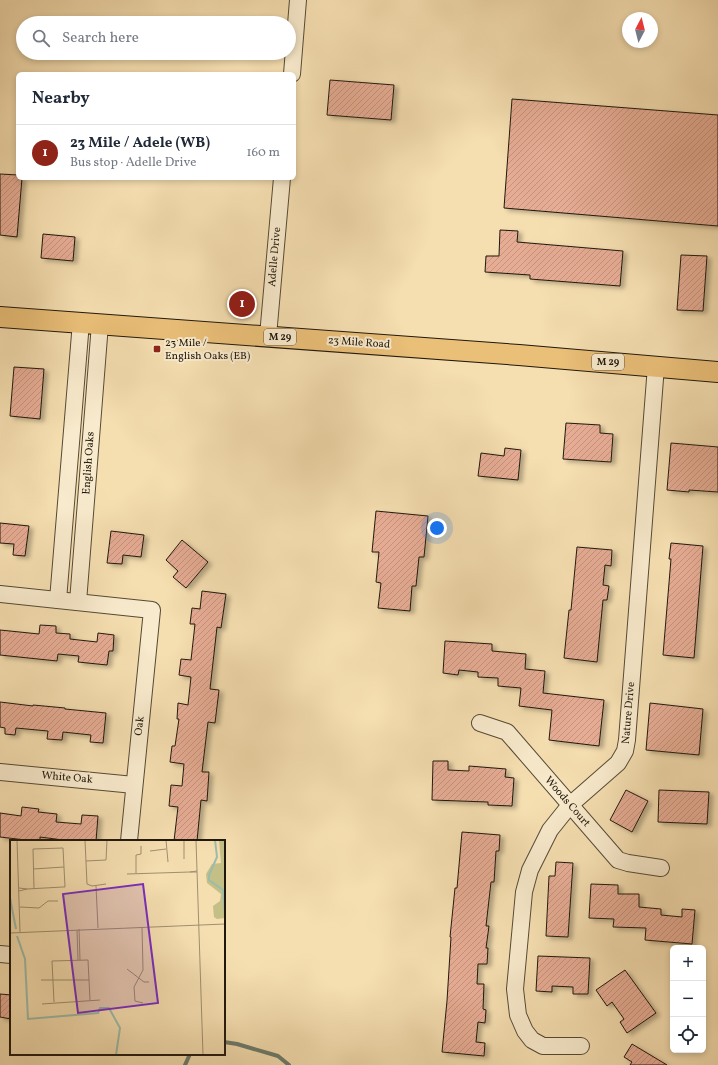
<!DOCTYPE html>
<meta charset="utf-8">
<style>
:root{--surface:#fff;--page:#f6f6f7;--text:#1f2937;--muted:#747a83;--line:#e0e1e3;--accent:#8f2418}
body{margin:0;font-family:Vollkorn,serif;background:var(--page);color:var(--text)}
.controls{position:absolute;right:12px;bottom:12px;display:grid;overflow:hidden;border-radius:6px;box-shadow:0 2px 6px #0003}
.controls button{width:36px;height:36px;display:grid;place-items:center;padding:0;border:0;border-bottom:1px solid var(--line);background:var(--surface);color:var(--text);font:20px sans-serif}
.compass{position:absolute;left:622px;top:12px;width:36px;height:36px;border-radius:50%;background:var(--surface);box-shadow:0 2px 6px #0003;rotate:7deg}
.you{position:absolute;left:437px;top:528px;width:14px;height:14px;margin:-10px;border:3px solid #fff;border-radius:50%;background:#1a73e8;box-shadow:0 0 0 6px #1a73e833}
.badge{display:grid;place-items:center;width:26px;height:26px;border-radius:50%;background:var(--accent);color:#fff;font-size:13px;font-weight:700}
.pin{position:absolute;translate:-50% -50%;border:2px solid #fff;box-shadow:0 1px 4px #0006}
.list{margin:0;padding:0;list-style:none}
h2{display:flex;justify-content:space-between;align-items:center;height:52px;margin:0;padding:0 16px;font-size:17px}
h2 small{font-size:13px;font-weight:400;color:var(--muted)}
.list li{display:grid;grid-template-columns:26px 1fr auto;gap:12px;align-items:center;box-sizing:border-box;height:56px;padding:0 16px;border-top:1px solid var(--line)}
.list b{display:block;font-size:15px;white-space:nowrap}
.list p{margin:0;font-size:13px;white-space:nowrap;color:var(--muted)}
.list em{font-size:13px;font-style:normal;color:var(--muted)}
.icon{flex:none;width:22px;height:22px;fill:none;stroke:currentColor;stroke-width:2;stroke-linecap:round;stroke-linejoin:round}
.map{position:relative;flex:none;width:718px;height:1065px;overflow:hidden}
.search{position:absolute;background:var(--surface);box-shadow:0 2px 6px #0003;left:16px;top:16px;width:280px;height:44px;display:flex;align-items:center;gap:10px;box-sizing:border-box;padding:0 14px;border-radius:22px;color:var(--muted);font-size:15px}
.panel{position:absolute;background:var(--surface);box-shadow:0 2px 6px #0003;left:16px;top:72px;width:280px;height:108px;border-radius:6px}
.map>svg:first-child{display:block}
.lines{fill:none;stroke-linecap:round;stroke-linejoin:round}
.stream{stroke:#6a7a6b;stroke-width:4}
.building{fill:url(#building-hatch);stroke:#20180d;filter:url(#shadow)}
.minor-casing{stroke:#554a36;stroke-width:18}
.major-casing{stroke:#20180d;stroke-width:22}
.minor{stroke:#f8eacc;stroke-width:16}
.major{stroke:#eabf78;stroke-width:20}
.poi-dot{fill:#8f2418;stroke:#f8eacc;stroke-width:1.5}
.labels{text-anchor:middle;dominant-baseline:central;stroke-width:4;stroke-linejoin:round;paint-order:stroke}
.shield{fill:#f8eacc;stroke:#615746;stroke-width:1}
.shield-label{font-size:10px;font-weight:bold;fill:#20180d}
.street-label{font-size:11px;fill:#20180d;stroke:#f8eacc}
.poi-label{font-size:11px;fill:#20180d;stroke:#f8eacc;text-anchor:start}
.inset-river{fill:none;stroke:#9cbcaa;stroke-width:2}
.inset-road{fill:none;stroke:#a08f6f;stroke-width:1}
.view{fill:#7b2cbf;fill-opacity:0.15;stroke:#7b2cbf;stroke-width:2}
.inset-edge{fill:none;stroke:#20180d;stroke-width:2}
</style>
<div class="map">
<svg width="718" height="1065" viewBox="0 0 718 1065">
<defs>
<pattern id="building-hatch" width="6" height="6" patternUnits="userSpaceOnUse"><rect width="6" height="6" fill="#e6ac94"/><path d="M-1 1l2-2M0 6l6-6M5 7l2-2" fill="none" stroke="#c5937e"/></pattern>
<filter id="shadow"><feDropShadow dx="4" dy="2.5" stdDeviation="2" flood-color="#0004"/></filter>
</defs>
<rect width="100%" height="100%" fill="#f5deb0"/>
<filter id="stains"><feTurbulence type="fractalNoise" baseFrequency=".005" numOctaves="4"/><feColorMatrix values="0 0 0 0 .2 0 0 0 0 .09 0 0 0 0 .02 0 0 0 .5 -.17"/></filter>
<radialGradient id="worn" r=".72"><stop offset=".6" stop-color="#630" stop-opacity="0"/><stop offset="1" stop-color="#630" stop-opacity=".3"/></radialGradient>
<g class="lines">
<g class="stream">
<path d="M224,1042L237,1044L278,1056L289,1065"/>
<path d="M185,1065L190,1054"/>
</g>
</g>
<g class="building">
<path d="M330,80L394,85L391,120L327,115Z"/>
<path d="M512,99L718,115V226L504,208Z"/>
<path d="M0,174L18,175V178H22L17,237L0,235Z"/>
<path d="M500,230L518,231L517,242L623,251L620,286L530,279V275L485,272L486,256H499Z"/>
<path d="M43,234L75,237L73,261L41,258Z"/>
<path d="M681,255L707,256L703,311L677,310Z"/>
<path d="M14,367L44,369L40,419L10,416Z"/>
<path d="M566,423L600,425V433L613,434L611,462L563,459Z"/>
<path d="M671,443L718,447V492L689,490V492L667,490Z"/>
<path d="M505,448L521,450L518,480L478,476L481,453L504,456Z"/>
<path d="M376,511L428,516L424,557H419L416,586H412L410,611L378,608L381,583L376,582L379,552H372Z"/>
<path d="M0,523L29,526L25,556L13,555L14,544L0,543Z"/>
<path d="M111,531L144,535L141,557L123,555L122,564L107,563Z"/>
<path d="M182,540L208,562L186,588L173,577L178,571L166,560Z"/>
<path d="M671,543L703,546L694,658L663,655L671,559H669Z"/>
<path d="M577,547L612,550L611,566L605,565L603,585L609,586L607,600H603L597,662L564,658L569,610H571Z"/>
<path d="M202,591L226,594L221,628L217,627L210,689L219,690L215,723L208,722L202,772H209L207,801L201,800L197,841H174L178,807L169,806L171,785L182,786L184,764L170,762L172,746H175L179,719H177L178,703L188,705L191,677L179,675L181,659L191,660L195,624H190L192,608L200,609Z"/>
<path d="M40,625L56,626V633L70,634V639L97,642L98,633L114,635L113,651H109L107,665L78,662L79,656L58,654L57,661L0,655V630L39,634Z"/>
<path d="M445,641L492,644V651L526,654L525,669L545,671L543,693L604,700L599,746L549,740L552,710L519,706L521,688L498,686V678L478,677V672L459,670L458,675L443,673Z"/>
<path d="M0,702L33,706V705L65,708V709L106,713L103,743L90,742L91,735L63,732L62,740L47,739L48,731L16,728L15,735L5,734V728L0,727Z"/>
<path d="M650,703L703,709L699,755L646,750Z"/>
<path d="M433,761H448V770L469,771V766L506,769L505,777L514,778L512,806L488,805V802L432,800Z"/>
<path d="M626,790L648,801L632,832L610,820Z"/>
<path d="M659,790L709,792L707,824L658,822Z"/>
<path d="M22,807L39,809L38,812L57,814L56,822L81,824L82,815L98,816L96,841H63V840L40,837V841H34L0,837V813L21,816Z"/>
<path d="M462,832L500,835L499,851H496L494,882H491L486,926H489L486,948H488L487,964H478L477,984H484L483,1009L486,1010L485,1023L478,1022L476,1042L485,1043L484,1056L442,1052L447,1001L451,937H450L455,888H457Z"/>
<path d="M556,862L573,863L568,937L546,936L549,876H555Z"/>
<path d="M591,884L618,885V894H639V907L661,909V915L682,917V909L695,910L692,944L645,940L646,928L613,927L614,919L589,918Z"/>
<path d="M538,956L590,958L588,994H573V987L552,986V992L536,991Z"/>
<path d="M625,970L656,1013L627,1033L620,1022L624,1019L612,1002L607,1006L596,990Z"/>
<path d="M0,994L11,995V1019L0,1017Z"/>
<path d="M632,1044L667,1065H630L632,1062L624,1057Z"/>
</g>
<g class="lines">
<defs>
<g id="minor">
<path d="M292,74L298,0"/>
<path d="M268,336L282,178"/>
<path d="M0,594L152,610L129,841"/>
<path d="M58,600L81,322"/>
<path d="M78,602L100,324"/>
<path d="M480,723L507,732L618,860L628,863L661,868"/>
<path d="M0,772L134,785"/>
<path d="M0,954L11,955"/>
<path d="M581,1046H543L532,1040L525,1031L518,1015L515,989L524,892L530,870L550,830L570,805L618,763L625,751L627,740L656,366"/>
</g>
<path id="major" d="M0,317L519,355L718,372"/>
</defs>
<use href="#minor" class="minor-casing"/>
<use href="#major" class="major-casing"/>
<use href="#minor" class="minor"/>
<use href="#major" class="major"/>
</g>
<rect class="poi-dot" x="153" y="345" width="8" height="8" rx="2"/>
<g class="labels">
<g class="shield">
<rect x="264" y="329" width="32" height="16" rx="3"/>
<rect x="592" y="354" width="32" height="16" rx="3"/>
</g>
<g class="shield-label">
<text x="280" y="337">M 29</text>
<text x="608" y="362">M 29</text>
</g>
<g class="street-label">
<text transform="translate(275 257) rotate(-85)">Adelle Drive</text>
<text transform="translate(359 343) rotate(4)">23 Mile Road</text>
<text transform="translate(89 463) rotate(-86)">English Oaks</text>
<text transform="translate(629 713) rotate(-85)">Nature Drive</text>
<text transform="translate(140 726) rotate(-84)">Oak</text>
<text transform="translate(67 778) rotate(5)">White Oak</text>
<text transform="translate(567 802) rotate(49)">Woods Court</text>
</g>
<g class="poi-label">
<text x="165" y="343">23 Mile /<tspan x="165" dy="13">English Oaks (EB)</tspan></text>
</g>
</g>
<g transform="translate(10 840)">
<rect width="215" height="215" fill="#f5deb0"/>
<path d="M209,0H215V78L207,79L204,77L203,66L210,61L211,54L197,43L196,34L202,24L211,23Z" fill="#c3bf86"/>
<path class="inset-river" d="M205,0L207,17L199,35V40L213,50L215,75M0,58L6,89M7,96L15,119L18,179L88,173L90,168H99L110,188L106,215"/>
<path class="inset-road" d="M7,0L10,92M75,0L77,44L82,46L96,44M156,0L158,22M174,0V19M186,0L193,215M140,11L156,9M126,15V33M126,15L131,14V6M76,21L96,20L97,0M23,29L54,27M187,32H180L187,31M117,34L180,32M86,46L88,88M9,48L17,49L9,51M17,49L53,47H55L53,8L23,9L24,49M10,67L29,68L38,61H48M132,87L133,130L124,147L125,161L133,163M69,89L70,120M67,90L68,120M0,93L215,84M117,129L134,142H139M0,132V175M31,140H79M44,162L42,121L78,120L80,160M32,164L90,160"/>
<path class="view" d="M133,44L148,163L68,173L53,54Z"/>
<rect width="215" height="215" class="inset-edge"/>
</g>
<rect width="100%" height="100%" filter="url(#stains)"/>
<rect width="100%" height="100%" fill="url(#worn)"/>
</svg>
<div class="controls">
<button>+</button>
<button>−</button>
<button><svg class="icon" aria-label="locate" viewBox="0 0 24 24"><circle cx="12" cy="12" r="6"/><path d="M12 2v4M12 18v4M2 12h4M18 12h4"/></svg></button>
</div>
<svg class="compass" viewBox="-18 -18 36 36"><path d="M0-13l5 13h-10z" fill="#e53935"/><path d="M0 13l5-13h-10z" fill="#747a83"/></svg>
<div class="you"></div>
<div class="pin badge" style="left:242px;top:304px">1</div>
<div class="search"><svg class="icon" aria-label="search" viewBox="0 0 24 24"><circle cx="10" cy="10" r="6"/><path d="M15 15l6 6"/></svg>Search here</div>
<section class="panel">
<h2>Nearby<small></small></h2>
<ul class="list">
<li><span class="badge">1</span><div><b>23 Mile / Adele (WB)</b><p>Bus stop · Adelle Drive</p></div><em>160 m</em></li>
</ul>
</section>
</div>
